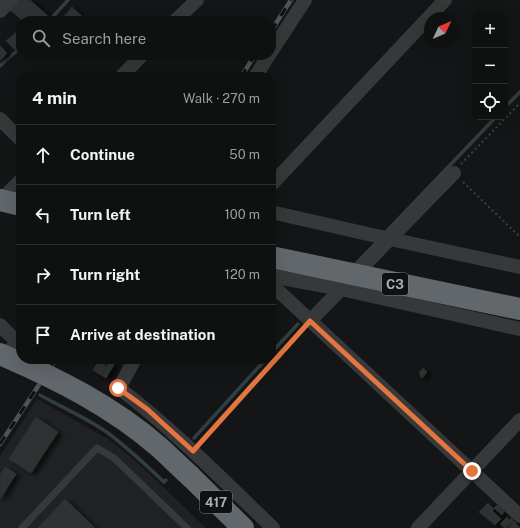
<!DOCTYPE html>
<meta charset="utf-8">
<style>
:root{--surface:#0f1010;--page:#1d1e1e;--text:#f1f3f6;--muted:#9b9d9f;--line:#2f3030}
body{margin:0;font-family:"Public Sans",sans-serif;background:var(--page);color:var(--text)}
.controls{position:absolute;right:12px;top:12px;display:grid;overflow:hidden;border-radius:8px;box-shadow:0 4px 16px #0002}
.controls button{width:36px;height:36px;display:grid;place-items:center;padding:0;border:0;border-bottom:1px solid var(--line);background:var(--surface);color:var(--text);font:20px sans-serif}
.compass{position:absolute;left:424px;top:12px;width:36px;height:36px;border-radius:50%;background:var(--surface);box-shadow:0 4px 16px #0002;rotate:46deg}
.stop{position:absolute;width:12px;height:12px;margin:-9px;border:3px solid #e3753f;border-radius:50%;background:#fff}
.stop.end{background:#e3753f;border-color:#fff;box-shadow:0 1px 4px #0008}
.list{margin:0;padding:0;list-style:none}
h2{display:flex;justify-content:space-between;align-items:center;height:52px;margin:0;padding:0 16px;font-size:17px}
h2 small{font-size:13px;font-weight:400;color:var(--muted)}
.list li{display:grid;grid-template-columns:26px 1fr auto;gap:12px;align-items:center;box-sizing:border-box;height:60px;padding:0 16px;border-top:1px solid var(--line)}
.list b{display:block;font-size:15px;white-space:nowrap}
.list em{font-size:13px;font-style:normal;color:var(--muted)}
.icon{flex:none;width:22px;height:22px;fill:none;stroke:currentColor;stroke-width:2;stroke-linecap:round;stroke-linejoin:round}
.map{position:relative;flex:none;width:520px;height:528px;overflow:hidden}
.search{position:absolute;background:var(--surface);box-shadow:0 4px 16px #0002;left:16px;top:16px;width:260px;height:44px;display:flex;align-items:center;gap:10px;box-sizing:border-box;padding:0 14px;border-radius:16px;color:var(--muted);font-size:15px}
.panel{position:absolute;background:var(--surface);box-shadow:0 4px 16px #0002;left:16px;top:72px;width:260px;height:292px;border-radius:16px}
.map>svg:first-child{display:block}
.built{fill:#202123}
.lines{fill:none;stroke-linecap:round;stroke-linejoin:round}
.stream{stroke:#303e3f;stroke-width:3.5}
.building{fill:#2f3032;stroke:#2e2f32;filter:url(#shadow)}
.path{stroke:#3c3f41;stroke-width:2;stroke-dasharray:2 3;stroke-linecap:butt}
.lane{stroke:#36383a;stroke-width:7}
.street{stroke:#36383a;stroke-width:14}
.highway{stroke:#62676b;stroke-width:22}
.rail-casing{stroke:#4f5355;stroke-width:4.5}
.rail{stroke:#0f1011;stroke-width:3;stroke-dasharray:9;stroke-linecap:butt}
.highway-bridge{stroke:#62676b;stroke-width:22}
.route{stroke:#e3753f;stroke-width:5}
.labels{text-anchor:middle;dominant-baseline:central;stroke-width:3;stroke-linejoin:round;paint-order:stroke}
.shield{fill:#0f1011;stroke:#798084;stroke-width:1}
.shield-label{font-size:13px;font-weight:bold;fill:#a7b0b5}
</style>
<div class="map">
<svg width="520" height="528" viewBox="0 0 520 528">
<defs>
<filter id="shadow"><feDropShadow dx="4.5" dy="2.5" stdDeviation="2" flood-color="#0009"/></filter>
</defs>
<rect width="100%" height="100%" fill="#141516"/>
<path class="built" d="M37,399L108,439L137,462L206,528H0V456Z"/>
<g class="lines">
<g class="stream">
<path d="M49,21L68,0"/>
<path d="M0,66L21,47"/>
<path d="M505,107L520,92"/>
<path d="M385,233L496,117"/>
<path d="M353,267L378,241"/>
<path d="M271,353L298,324"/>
<path d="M40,395C63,408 87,418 108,433C128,448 146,465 164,482L166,480"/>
<path d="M194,438L266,359"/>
</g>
</g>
<g class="building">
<path d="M17,0H30L49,17L44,21H23L9,9Z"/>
<path d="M72,7L86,20L85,21H64L62,19Z"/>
<path d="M21,28V44L15,50L6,41Z"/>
<path d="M0,46L7,53L0,61Z"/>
<path d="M99,361L106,366L101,375L93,370Z"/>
<path d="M109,362L114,365L106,378L101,375Z"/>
<path d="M423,368L427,372L422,378L419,373Z"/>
<path d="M36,417L58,432L31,473L9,459Z"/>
<path d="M5,467L16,474L0,499V475Z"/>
<path d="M65,499L95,528H38Z"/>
<path d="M488,503L494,509L492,510L501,519L495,525L479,512Z"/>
<path d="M497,505L504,511L502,515L494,508Z"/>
<path d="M507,517L509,520L511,518L513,521L506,528H505L500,524Z"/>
<path d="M514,521L520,528H508Z"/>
</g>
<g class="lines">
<g class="path">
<path d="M461,164L520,103"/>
<path d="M463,182L520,237"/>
<path d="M201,443L302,330"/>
</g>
<path class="lane" d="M22,528L97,448L114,458L187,528"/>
<g class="street">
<path d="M0,11L11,0"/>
<path d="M175,21L197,0"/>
<path d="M271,52L305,0"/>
<path d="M121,77L142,55"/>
<path d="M255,77L269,55"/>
<path d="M0,119L21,140"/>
<path d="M271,185L445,0"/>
<path d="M0,201L21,180"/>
<path d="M271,212L381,237L520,267"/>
<path d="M271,276L341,289L520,329"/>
<path d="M271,284L520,516"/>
<path d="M310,321L454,173"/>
<path d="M0,325L18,343"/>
<path d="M0,359L21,340"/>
<path d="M135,359L119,388C174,430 223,480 273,528"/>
<path d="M418,528L520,420"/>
</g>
<path class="highway" d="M190,476L243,528"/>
<defs>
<g id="rail">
<path d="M271,31L291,0"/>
<path d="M241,77L255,55"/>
<path d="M0,444L56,359"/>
</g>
</defs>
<use href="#rail" class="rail-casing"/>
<use href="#rail" class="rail"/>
<g class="highway-bridge">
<path d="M0,200L21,205"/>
<path d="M271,257L520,309"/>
<path d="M0,354C56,378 112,406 159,447C169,456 179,466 190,476"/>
</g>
</g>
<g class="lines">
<path class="route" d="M118,388L147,409L193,451L310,321L472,471"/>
</g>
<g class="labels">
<g class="shield">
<rect x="382" y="273" width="26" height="22" rx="3"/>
<rect x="200" y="491" width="32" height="22" rx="3"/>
</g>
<g class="shield-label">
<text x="395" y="284">C3</text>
<text x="216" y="502">417</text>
</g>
</g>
</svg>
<div class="controls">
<button>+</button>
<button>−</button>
<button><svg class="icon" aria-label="locate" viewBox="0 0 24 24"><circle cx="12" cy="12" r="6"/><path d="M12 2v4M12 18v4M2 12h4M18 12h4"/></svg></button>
</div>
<svg class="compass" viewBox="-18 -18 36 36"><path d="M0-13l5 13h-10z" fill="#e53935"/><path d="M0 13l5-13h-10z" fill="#9b9d9f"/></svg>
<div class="stop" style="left:118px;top:388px"></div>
<div class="stop end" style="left:472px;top:471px"></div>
<div class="search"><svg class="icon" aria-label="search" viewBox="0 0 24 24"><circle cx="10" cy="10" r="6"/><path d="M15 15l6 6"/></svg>Search here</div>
<section class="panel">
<h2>4 min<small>Walk · 270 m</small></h2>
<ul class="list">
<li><svg class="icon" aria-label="ahead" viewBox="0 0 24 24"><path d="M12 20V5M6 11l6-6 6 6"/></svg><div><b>Continue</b></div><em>50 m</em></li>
<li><svg class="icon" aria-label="left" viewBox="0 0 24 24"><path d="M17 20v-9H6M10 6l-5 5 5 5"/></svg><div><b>Turn left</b></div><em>100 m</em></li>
<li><svg class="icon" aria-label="right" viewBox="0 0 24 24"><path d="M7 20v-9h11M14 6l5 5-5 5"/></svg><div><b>Turn right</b></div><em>120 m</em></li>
<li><svg class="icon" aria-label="arrive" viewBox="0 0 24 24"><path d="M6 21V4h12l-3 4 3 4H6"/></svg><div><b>Arrive at destination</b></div></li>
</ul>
</section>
</div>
